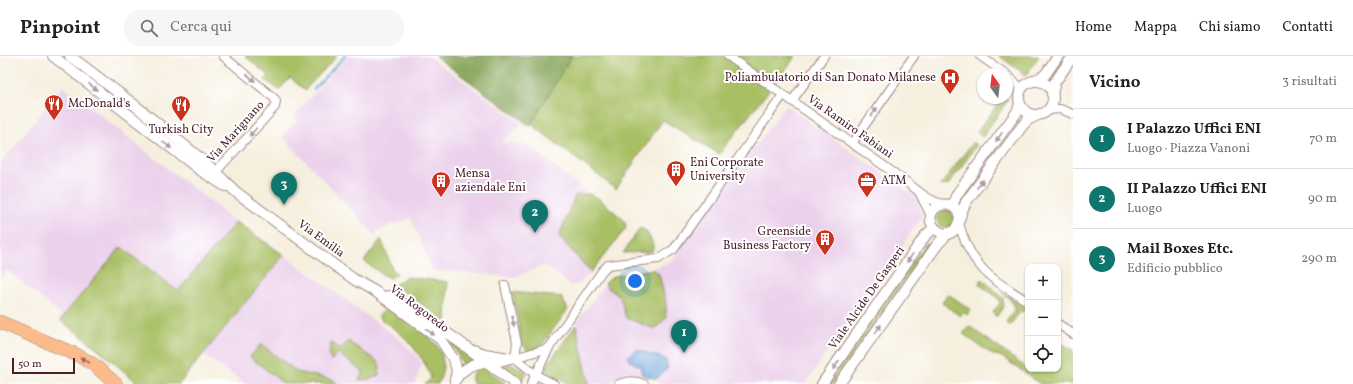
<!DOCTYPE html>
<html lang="it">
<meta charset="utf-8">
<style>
:root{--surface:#fff;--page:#f6f6f6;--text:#222;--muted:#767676;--line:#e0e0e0;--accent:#0f766e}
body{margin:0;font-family:Vollkorn,serif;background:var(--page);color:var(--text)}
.controls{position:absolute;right:12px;bottom:12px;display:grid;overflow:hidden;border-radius:8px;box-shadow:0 1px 3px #0004}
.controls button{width:36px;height:36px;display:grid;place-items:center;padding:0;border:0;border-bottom:1px solid var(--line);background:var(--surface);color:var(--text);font:20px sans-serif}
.compass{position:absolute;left:977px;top:12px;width:36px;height:36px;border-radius:50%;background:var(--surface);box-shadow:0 1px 3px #0004;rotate:346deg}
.scale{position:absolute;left:12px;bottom:10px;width:63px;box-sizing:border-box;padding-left:4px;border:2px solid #4a1f2b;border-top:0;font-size:11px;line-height:14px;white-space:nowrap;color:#4a1f2b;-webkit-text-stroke:3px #fff;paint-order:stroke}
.you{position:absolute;left:635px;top:225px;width:14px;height:14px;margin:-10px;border:3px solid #fff;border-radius:50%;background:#1a73e8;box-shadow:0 0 0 6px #1a73e833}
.badge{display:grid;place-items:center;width:26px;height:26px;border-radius:50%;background:var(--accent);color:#fff;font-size:13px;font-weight:700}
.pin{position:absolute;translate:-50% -33px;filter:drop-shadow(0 1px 2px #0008)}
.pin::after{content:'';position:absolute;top:21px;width:14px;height:12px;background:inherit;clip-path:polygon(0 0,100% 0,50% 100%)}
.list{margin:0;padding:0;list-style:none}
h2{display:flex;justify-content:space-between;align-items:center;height:52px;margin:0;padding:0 16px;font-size:17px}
h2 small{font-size:13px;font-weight:400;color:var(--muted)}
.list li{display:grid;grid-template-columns:26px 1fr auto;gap:12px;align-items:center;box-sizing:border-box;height:60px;padding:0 16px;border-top:1px solid var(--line)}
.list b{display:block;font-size:15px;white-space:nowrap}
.list p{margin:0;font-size:13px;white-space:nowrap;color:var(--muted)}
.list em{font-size:13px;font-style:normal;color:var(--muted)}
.icon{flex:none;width:22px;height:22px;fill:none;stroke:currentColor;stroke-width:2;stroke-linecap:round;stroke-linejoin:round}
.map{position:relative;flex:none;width:1073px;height:328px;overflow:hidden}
header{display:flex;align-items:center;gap:24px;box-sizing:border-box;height:56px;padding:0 20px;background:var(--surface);border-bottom:1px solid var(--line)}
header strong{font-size:19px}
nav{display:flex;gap:22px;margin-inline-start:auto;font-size:14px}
.search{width:280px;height:36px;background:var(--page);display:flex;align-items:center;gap:10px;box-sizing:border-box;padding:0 14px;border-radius:16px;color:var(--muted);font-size:15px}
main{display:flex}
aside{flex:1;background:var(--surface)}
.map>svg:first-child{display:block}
.built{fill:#ebd1eb}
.green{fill:#a8bf64;stroke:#796f48}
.forest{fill:#86a65a;stroke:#686242}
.water{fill:#6aa1d8;stroke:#5a6082}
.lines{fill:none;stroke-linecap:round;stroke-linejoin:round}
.stream{stroke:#6aa1d8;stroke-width:2.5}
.minor-casing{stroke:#a08784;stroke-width:10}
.tertiary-casing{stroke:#a08784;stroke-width:12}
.trunk-casing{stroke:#a08784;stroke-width:14}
.minor{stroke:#fff;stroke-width:8}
.tertiary{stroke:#fff;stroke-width:10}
.trunk{stroke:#fbbb8c;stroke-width:13}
.oneway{fill:#ae9aa0}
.oneway2{fill:#9a6557}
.labels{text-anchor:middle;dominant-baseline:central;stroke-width:4;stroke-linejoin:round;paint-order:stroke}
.poi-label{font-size:12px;fill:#4a1f2b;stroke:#fff;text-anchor:start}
.street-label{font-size:12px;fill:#4a1f2b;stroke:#fff}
</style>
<header>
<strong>Pinpoint</strong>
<div class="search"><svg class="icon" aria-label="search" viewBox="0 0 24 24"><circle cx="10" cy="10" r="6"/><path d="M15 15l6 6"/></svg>Cerca qui</div>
<nav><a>Home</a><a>Mappa</a><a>Chi siamo</a><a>Contatti</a></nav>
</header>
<main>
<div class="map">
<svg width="1073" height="328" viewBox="0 0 1073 328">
<rect width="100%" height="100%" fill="#fff"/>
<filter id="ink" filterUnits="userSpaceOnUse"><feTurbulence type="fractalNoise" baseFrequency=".025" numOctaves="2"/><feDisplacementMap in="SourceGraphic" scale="8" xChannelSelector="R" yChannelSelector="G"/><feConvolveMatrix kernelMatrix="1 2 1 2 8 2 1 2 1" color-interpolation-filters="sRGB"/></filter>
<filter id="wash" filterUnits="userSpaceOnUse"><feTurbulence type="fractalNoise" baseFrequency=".012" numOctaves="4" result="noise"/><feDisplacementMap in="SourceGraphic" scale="16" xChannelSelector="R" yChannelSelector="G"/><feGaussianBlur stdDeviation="0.9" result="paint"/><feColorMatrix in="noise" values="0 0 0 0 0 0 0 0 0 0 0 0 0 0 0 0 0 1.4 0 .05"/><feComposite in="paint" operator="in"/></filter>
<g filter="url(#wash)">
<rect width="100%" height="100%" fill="#f6efde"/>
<g class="built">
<path d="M348,0H428L522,67L501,86L527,89L589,138L598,142L625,165L626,172L591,216L578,229H570L545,209L514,221L432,214L411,162L376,175L377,181L282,80L297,64L294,60Z"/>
<path d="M63,30L236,166L178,235L121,191L63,260L7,214L0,223V108Z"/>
<path d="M786,49L919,143L920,156L922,161L805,328H658L657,323L625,315L609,328H570L548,316L544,313L548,307L605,227L614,220L653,213L677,202L674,200Z"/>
<path d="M284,199L398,282L417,300L422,308L415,328H246L203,299Z"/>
</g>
<g class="green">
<path d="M245,0H337L305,34L290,22L279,34L265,24L269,20Z"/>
<path d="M442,0H796L719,98L663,64L616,133Z"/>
<path d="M999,0H1039L1026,19Z"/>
<path d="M1002,42H1005L1008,44L982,81L977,76Z"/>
<path d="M973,86L977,89L948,129L940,130Z"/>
<path d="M589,138L598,142L625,165L626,172L591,216L559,181L575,139Z"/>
<circle cx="946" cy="163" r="9"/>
<path d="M236,166L284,199L179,328H139L92,288L60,264L121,191L178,235Z"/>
<path d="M640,172L646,175C649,181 657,190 651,196L623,197Z"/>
<path d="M381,183L392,212L397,218L390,222L383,219L364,205Z"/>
<path d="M926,187L929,189L834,328H828Z"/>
<path d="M653,213L659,218L666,247V262L655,273L626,262L620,241L608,232L605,227L614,220Z"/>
<path d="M406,221L448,226L446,265L394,229Z"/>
<path d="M982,223L1003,242L1004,250L997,260H995L993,256L1000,247L999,243L979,228Z"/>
<path d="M1000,234L1028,254V255C1019,253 1015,263 1010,270L1006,266L1014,255L1013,247Z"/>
<path d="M512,236L561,241L568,253L545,285L538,292L528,295L521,287L518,265Z"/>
<path d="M948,238L971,254L967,259L963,256L960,260L942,247Z"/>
<path d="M386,252C395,257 405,264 414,270C437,285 451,300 438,328H425L431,322C427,306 409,284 396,274C390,270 384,266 378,261Z"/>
<path d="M576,269L589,328H570L544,313Z"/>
<path d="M969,270L1032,316L1034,313H1058V285L1073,294V328H1040L1004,302L997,299H993L963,278Z"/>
<path d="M348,285L378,306L380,310L379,319L371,323L358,324L364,317L338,297L331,305L329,299L331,286L341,293Z"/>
<path d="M453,287L472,301V304L463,309L452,288Z"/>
<path d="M261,288L297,316L334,324L338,328H284L250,301Z"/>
<path d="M513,308L527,317L523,323L519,325L503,310Z"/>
<path d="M483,312L487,313L506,328H473C470,319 473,312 483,312Z"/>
</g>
<path class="forest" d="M435,0H569L571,1L530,70Z"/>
<path class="water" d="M636,293L666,303L668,312L657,323L642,319L640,310L630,305L627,301Z"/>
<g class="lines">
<path class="stream" d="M314,33L345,0"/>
</g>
</g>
<g filter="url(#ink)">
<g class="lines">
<defs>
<g id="minor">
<path d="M728,0L904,124C916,133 928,145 943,148"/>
<path d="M980,0L1006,18"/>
<path d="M1007,19L1014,25L1021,34"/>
<path d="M792,45L824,0"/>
<path d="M1047,54L1060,53L1073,58"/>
<path d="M852,87L914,0"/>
<path d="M212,120L275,51L276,45L274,42L223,0"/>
<path d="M919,136L930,158L931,164"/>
<path d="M959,167C963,182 971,200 981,211C993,226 1013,235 1028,246"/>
<path d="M505,229L517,287L515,302"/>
<path d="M1058,268L1073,278"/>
<path d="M473,293L485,297L515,302L536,319L554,328"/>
<path d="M488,306H500L549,292"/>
<path d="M531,328L549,292L602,215L608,209L658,203L674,193L783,39"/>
<path d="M619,328C628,324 635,324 644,328"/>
</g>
<g id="tertiary">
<path d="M53,0L200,114L225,130"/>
<path d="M70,0L132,47L206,107L236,136L330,206L355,224L376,236L440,283L454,304L457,315L455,324"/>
<path d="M1033,25L1045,19L1058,0"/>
<circle cx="1036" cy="42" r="17"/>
<path d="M1052,38L1055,26L1073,0"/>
<path d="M952,150L957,138L1017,56L1020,48"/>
<path d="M960,161C955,141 927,147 931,166C933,171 937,175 942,177C954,180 958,170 960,161C961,156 964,151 966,146L1023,69L1028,64L1040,58"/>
<path d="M387,240C407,247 423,261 440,272C465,290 491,308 515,328"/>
<path d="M455,324C462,313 475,306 488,306"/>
<path d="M822,328L925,180L934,172"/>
<path d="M839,328L937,189L948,177"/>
</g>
<path id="trunk" d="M0,266L77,299L93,308L116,328"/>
</defs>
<use href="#minor" class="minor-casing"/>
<use href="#tertiary" class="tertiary-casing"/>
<use href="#trunk" class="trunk-casing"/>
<use href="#minor" class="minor"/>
<use href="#tertiary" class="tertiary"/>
<use href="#trunk" class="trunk"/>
</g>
<defs><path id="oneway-solid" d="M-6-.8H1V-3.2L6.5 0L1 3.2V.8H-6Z"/></defs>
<g class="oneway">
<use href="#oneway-solid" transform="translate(251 22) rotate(39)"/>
<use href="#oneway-solid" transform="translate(93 31) rotate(39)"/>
<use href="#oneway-solid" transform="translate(874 56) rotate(-55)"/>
<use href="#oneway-solid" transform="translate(253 76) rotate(132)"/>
<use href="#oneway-solid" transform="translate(999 81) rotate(125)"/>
<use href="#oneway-solid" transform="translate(167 89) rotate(37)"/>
<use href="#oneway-solid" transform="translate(980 128) rotate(-53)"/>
<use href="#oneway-solid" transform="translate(910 202) rotate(125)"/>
<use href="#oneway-solid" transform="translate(513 265) rotate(79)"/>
<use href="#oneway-solid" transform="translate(878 273) rotate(-55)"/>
<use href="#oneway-solid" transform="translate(430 276) rotate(36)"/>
<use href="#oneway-solid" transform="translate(836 309) rotate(125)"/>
</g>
<use class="oneway2" href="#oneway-solid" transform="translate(85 304) rotate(-149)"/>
</g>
<defs>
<symbol id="hospital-pin" viewBox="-11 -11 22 30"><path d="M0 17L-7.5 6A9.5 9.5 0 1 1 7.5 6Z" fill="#c8321e" stroke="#fff"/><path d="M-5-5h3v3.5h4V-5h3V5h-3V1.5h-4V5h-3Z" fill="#fff"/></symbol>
<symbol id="restaurant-pin" viewBox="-11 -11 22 30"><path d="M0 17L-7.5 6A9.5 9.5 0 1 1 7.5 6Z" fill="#c8321e" stroke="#fff"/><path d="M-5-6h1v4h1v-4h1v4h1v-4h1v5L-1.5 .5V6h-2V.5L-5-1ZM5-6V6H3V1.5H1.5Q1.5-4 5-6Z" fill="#fff"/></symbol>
<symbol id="building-pin" viewBox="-11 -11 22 30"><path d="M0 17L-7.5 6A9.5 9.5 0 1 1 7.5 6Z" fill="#c8321e" stroke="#fff"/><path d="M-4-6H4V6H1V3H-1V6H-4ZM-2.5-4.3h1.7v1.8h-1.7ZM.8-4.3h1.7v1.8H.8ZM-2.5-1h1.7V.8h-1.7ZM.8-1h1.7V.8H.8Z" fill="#fff"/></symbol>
<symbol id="office-pin" viewBox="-11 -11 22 30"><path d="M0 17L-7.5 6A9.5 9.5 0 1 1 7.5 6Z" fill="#c8321e" stroke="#fff"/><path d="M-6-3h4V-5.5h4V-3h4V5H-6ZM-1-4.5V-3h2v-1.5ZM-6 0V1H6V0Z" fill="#fff"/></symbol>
</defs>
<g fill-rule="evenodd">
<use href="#hospital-pin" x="939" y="11" width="22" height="30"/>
<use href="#restaurant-pin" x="43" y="37" width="22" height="30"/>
<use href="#restaurant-pin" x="170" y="38" width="22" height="30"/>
<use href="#building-pin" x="665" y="103" width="22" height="30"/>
<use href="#building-pin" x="430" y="114" width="22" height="30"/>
<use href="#office-pin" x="856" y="114" width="22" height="30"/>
<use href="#building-pin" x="814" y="172" width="22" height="30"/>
</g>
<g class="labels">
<g class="poi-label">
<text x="936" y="22" text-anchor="end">Poliambulatorio di San Donato Milanese</text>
<text x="68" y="48">McDonald's</text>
<text x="181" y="74" text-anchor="middle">Turkish City</text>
<text x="690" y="107">Eni Corporate<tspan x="690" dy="14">University</tspan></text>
<text x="455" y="118">Mensa<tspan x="455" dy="14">aziendale Eni</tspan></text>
<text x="881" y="125">ATM</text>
<text x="811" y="176" text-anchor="end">Greenside<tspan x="811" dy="14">Business Factory</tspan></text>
</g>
<g class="street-label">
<text transform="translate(850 71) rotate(35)">Via Ramiro Fabiani</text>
<text transform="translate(236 76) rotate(-48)">Via Marignano</text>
<text transform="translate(321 183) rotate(36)">Via Emilia</text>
<text transform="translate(867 242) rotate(-55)">Viale Alcide De Gasperi</text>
<text transform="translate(419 253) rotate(37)">Via Rogoredo</text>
</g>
</g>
</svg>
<div class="controls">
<button>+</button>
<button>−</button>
<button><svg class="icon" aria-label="locate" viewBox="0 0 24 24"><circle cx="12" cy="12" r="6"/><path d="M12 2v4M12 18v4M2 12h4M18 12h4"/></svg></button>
</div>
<svg class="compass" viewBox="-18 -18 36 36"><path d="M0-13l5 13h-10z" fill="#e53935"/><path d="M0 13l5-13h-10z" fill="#767676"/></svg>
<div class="scale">50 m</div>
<div class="you"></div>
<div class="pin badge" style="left:684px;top:297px">1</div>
<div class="pin badge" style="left:535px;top:177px">2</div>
<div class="pin badge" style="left:284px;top:149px">3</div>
</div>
<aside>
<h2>Vicino<small>3 risultati</small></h2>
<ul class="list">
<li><span class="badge">1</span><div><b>I Palazzo Uffici ENI</b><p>Luogo · Piazza Vanoni</p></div><em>70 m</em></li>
<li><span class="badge">2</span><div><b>II Palazzo Uffici ENI</b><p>Luogo</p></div><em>90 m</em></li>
<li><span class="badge">3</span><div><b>Mail Boxes Etc.</b><p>Edificio pubblico</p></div><em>290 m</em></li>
</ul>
</aside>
</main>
